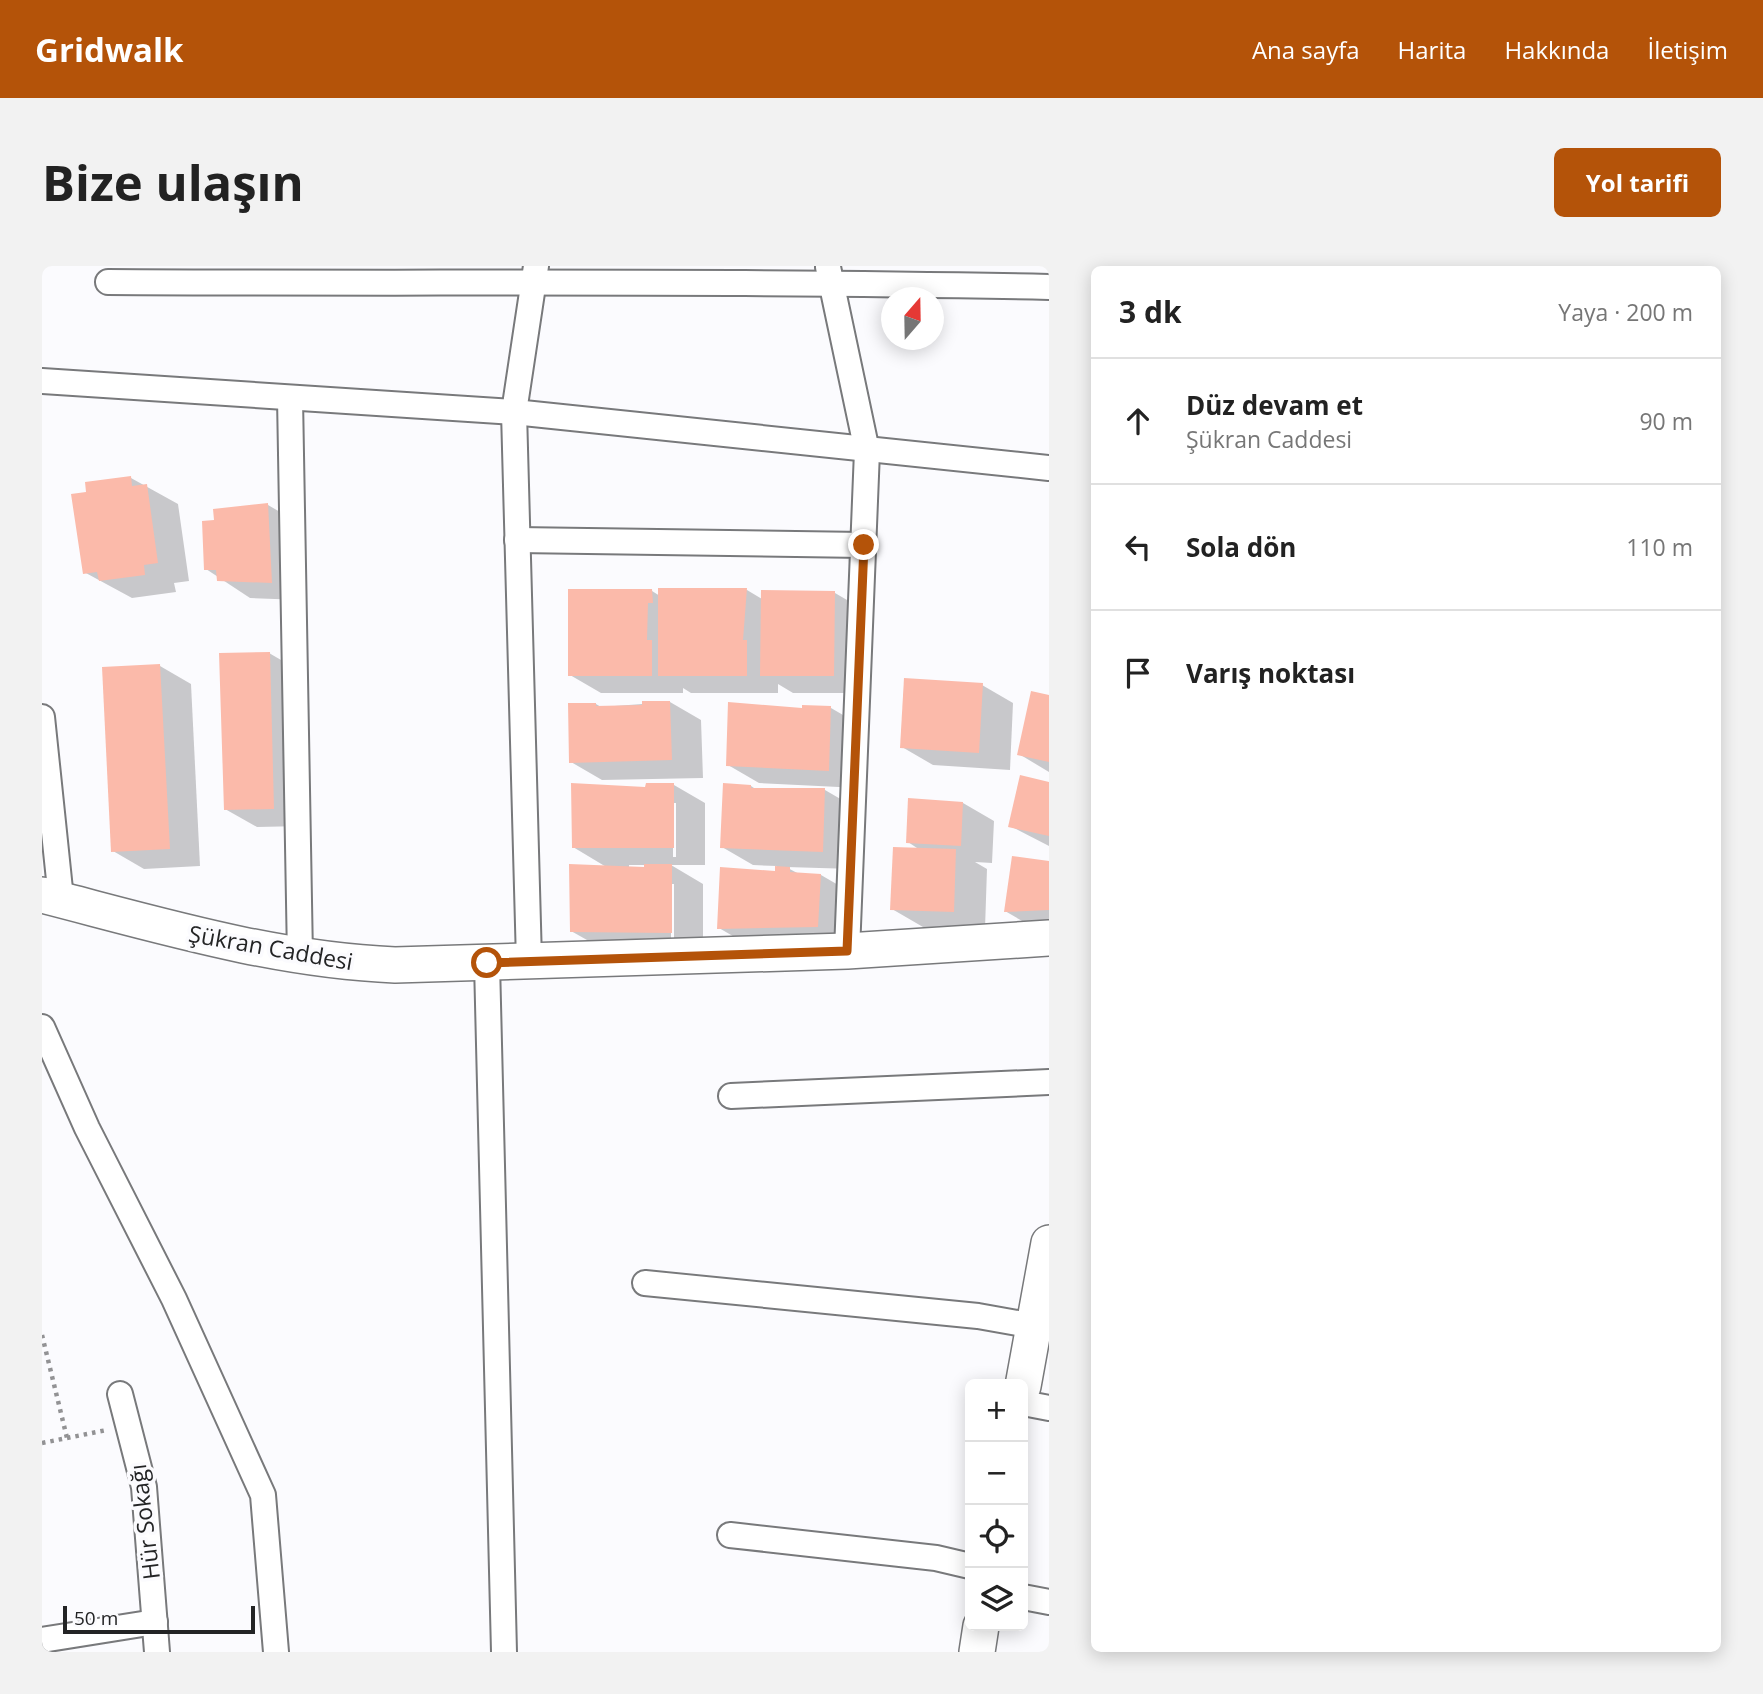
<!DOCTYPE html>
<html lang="tr">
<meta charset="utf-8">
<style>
:root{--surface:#fff;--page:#f2f2f2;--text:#222;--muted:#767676;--line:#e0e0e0;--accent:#b45309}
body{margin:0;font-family:"Open Sans",sans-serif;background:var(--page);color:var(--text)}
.controls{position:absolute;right:21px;bottom:21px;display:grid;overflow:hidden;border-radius:10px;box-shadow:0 4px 18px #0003}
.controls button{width:63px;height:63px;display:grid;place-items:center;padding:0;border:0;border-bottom:2px solid var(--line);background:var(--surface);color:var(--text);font:35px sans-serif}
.compass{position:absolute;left:839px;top:21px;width:63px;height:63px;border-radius:50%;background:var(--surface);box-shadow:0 4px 18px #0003;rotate:20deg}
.scale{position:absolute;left:21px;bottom:18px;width:192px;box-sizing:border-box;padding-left:7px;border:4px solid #232425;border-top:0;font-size:19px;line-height:24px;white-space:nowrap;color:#232425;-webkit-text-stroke:5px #fbfbfe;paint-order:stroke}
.stop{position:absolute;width:21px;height:21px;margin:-16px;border:5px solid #b45309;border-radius:50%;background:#fff}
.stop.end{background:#b45309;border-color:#fff;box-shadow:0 2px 7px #0008}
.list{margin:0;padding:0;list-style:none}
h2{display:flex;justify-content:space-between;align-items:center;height:91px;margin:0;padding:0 28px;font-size:30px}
h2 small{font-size:23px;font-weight:400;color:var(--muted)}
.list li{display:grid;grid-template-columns:46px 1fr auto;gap:21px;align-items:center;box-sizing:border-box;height:126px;padding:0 28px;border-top:2px solid var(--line)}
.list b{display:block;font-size:26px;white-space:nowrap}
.list p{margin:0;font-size:23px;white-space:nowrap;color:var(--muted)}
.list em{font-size:23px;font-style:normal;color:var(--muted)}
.icon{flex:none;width:38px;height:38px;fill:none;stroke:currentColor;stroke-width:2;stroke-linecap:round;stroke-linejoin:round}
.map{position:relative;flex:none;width:1007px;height:1386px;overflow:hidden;border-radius:10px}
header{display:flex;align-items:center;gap:42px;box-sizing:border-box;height:98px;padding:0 35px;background:var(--accent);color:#fff}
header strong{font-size:33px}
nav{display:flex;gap:38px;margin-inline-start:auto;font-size:24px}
.intro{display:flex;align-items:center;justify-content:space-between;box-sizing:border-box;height:168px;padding:0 42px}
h1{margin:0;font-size:49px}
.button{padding:18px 32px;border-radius:10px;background:var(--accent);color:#fff;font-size:24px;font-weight:700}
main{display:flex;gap:42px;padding:0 42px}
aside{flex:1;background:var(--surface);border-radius:10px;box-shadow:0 4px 18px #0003}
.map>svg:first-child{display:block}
.shadow{fill:#0003;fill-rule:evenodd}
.building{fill:#fbbaaa}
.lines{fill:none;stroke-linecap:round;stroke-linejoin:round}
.street-casing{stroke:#78797b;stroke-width:28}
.secondary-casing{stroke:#78797b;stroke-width:38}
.path{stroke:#929294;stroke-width:4.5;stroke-dasharray:3.5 5;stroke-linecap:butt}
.street{stroke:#fff;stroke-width:24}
.secondary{stroke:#fff;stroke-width:35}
.route{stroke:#b45309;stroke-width:9}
.labels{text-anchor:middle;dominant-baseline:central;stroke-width:7;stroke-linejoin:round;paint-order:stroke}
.street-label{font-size:23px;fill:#232425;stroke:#fbfbfe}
</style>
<header>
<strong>Gridwalk</strong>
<nav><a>Ana sayfa</a><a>Harita</a><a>Hakkında</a><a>İletişim</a></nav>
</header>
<div class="intro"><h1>Bize ulaşın</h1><a class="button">Yol tarifi</a></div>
<main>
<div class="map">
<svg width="1007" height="1386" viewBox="0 0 1007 1386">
<rect width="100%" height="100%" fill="#fbfbfe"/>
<g class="shadow">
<path d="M89,212L136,238L147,315L132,317L134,326L90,332L42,306L46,228Z"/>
<path d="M226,239L257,257L260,334L208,332L164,303L174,256Z"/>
<path d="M705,324L720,333L793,327L824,345L823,427H751L736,418V427H649L641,422V427H559L528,409L610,325L618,330Z"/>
<path d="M227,387L258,405L262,560L215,561L183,543Z"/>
<path d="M118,400L149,418L158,600L102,603L71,585Z"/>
<path d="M940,419L971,437L968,504L891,499L860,481Z"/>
<path d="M1007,431V506L977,488Z"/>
<path d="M628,436L659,454L661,512L560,514L529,496L554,438L559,441Z"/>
<path d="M789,442L820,460L817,522L717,517L686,499Z"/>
<path d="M1007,518V580L968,560Z"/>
<path d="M632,519L663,537V599H629L661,618V684L561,683L529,665L566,602L531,581L605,522ZM631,537H634V591H631ZM587,599H603V603L587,602ZM629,618H632V675H629Z"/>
<path d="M709,520L715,524H783L814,542L811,603L744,601L757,608L779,609L810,627L807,678L708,680L677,662L735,607V600L711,599L680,581Z"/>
<path d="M921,537L952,555L950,597L933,596L945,603L943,663L881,661L850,643L878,584L866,576Z"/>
<path d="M1007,597V662L994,663L963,645Z"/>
</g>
<g class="building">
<path d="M89,210L90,220L105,218L116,297L102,299L103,309L57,315L55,306L41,308L29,228L44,226L43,216Z"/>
<path d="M226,237L230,317L175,315L174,304H162L160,255L172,254L171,243Z"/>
<path d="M616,322H705L701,374H705V410H616Z"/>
<path d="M526,323H610L611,337H606L605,374H610V410H526Z"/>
<path d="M719,324L793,325L792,410H718Z"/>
<path d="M228,386L232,543L182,544L177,387Z"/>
<path d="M118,398L128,583L69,586L60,401Z"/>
<path d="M862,412L941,417L937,487L858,482Z"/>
<path d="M989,425L1007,429V496L975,489Z"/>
<path d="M600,435H628L630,494L527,497L526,437H554V440L600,439Z"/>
<path d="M686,436L760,442V439L789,440L787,505L684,500Z"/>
<path d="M978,509L1007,516V570L966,561Z"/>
<path d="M529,517L603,521L604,517H632V582H530Z"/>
<path d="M681,517L709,519V522H783L781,586L678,582Z"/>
<path d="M866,532L921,536L919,580L864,577Z"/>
<path d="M851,581L914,583L912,646L848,644Z"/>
<path d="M970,590L1007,595V644L962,646Z"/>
<path d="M527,598L602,601V598H630V667L528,666Z"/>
<path d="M733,600L748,601V606L779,608L776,661L675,663L678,601L733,605Z"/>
</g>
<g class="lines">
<defs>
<g id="street">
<path d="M786,1L825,185L805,685"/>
<path d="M66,16C380,18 693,14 1007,21"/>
<path d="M0,115L472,146L1007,202"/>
<path d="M248,132L258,691"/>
<path d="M475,274L822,279"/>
<path d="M0,451L19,633"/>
<path d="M487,695L472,146L494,0"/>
<path d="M445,697L462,1386"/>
<path d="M0,761L45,862L132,1033L221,1229L234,1386"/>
<path d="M689,830L1007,816"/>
<path d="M603,1017L936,1050L992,1060"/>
<path d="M78,1128L102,1221L115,1386"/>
<path d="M981,1137L1007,1142"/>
<path d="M688,1269L894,1292L928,1300"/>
<path d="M981,1331L1007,1336"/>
<path d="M0,1374L113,1356"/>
</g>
<g id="secondary">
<path d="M0,629C117,659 232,694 353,699L805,685L1007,672"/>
<path d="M981,1120L1007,977"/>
<path d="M935,1386L939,1360"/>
</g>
</defs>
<use href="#street" class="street-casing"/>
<use href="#secondary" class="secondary-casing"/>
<g class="path">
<path d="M0,1069L25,1172"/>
<path d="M0,1177L65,1164"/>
</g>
<use href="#street" class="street"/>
<use href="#secondary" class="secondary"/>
</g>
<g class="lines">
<path class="route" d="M445,697L805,685L822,279"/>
</g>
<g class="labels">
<g class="street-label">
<text transform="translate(229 681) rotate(10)">Şükran Caddesi</text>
<text transform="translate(102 1256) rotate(-97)">Hür Sokağı</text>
</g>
</g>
</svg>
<div class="controls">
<button>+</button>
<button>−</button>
<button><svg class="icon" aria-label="locate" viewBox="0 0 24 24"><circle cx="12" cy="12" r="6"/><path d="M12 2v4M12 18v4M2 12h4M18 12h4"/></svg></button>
<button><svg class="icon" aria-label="layers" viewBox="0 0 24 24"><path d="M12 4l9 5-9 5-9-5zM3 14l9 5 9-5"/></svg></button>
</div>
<svg class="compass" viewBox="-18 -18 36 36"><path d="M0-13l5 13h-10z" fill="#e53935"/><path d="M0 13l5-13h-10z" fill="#767676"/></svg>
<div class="scale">50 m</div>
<div class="stop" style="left:445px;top:697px"></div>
<div class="stop end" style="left:822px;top:279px"></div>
</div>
<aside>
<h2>3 dk<small>Yaya · 200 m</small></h2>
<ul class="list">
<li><svg class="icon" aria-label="ahead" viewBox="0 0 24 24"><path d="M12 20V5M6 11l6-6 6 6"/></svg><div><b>Düz devam et</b><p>Şükran Caddesi</p></div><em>90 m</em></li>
<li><svg class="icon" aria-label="left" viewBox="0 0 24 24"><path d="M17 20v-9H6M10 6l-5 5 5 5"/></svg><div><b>Sola dön</b></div><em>110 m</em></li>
<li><svg class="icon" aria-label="arrive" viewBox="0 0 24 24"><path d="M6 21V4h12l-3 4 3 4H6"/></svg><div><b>Varış noktası</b></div></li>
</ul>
</aside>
</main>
